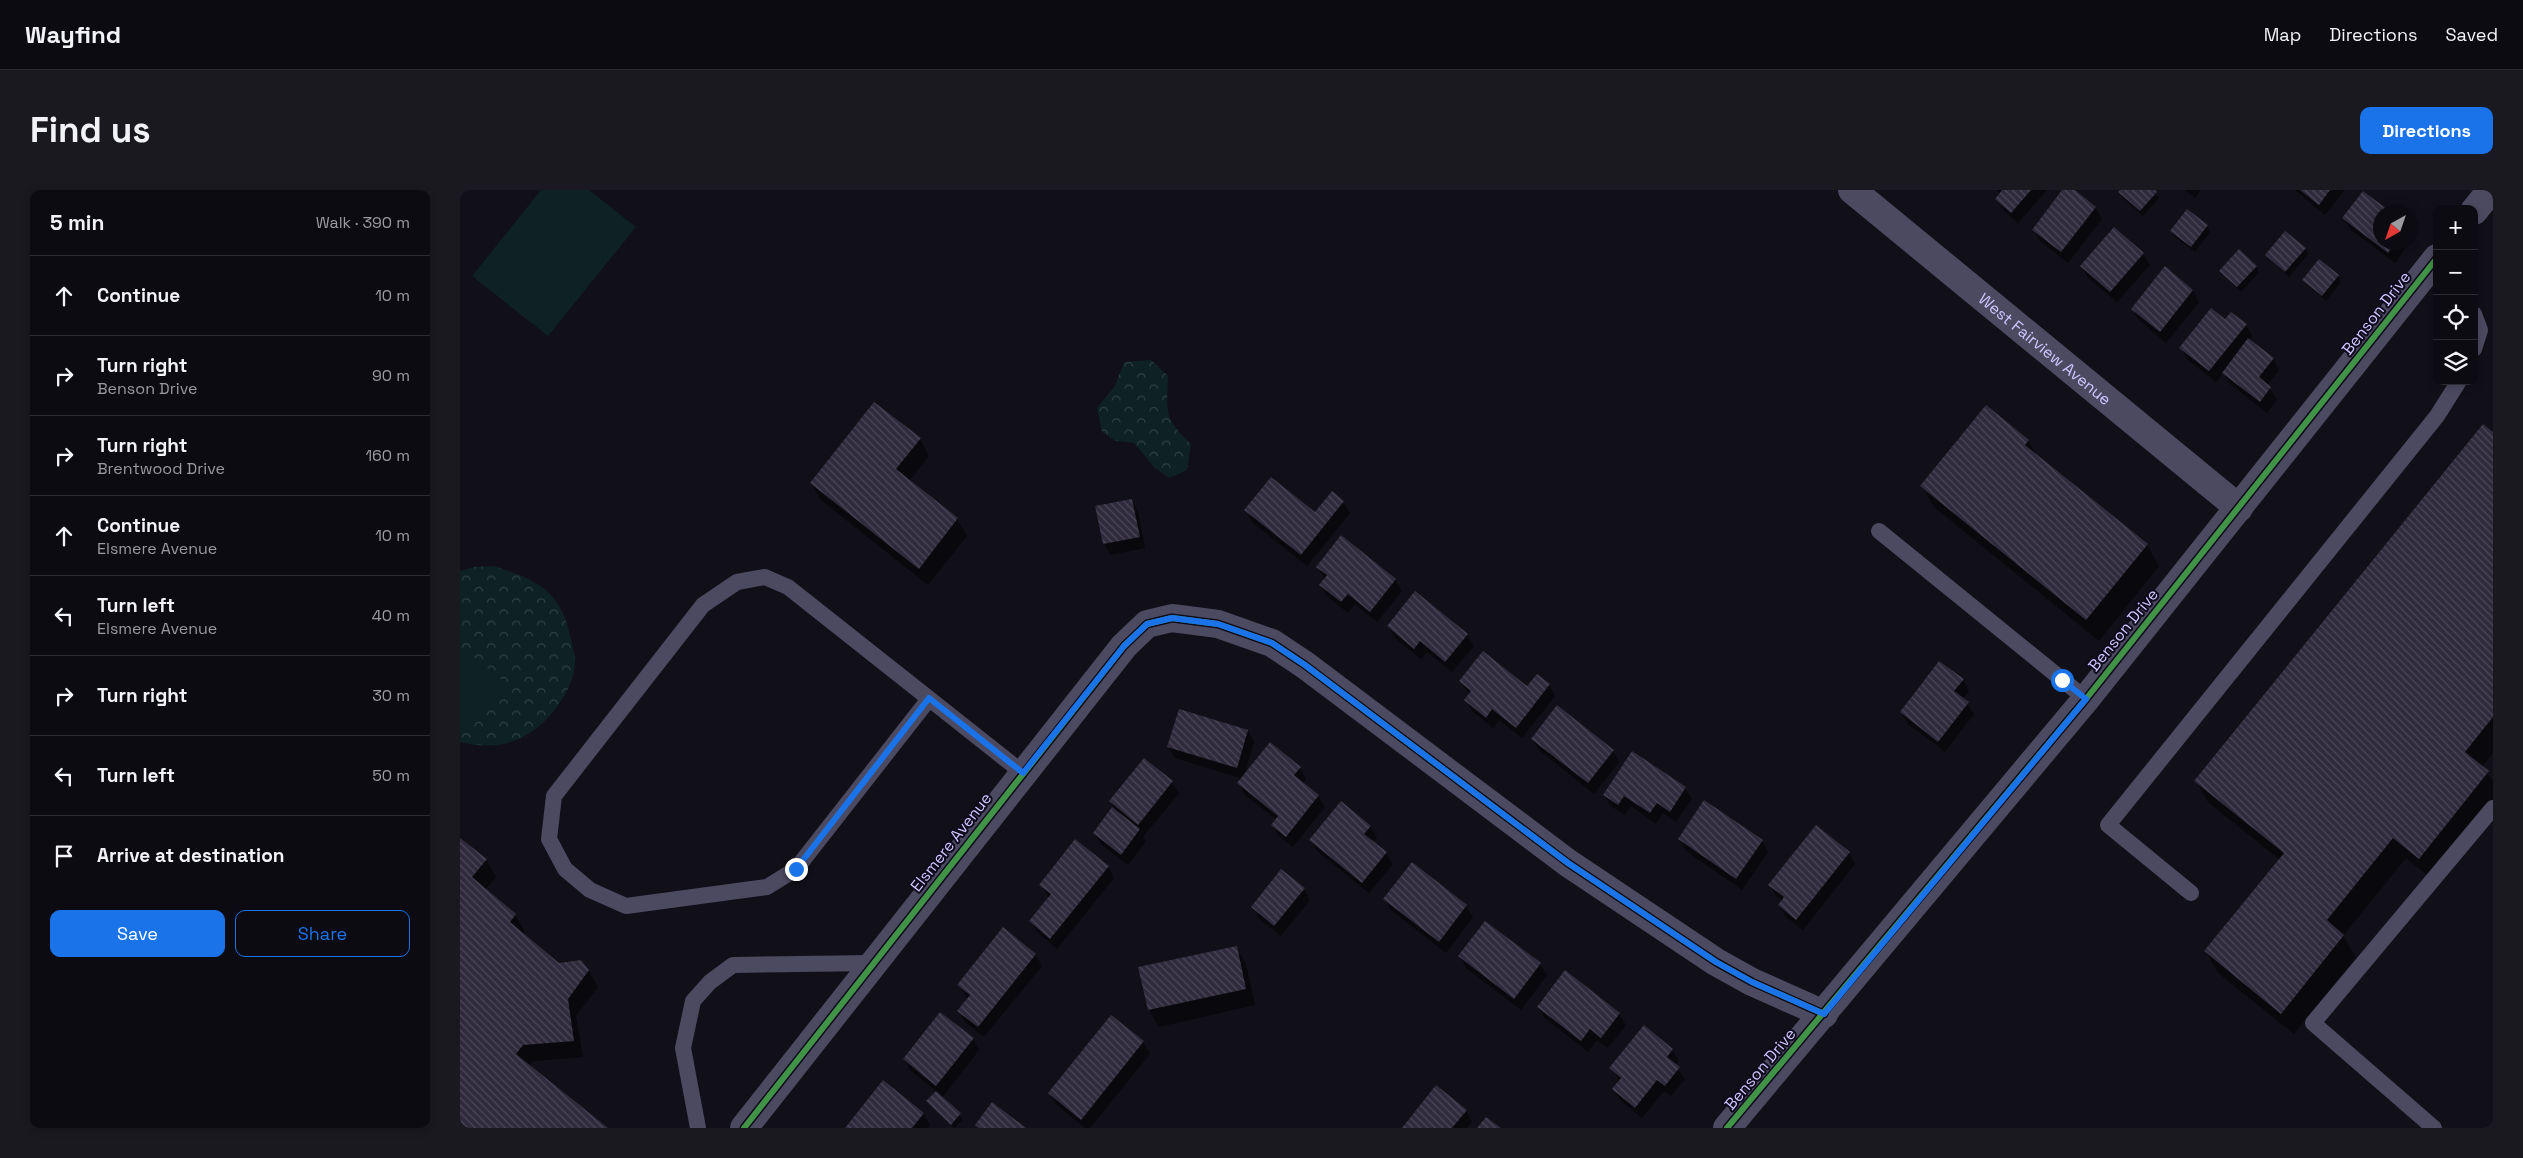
<!DOCTYPE html>
<meta charset="utf-8">
<style>
:root{--surface:#0d0b12;--page:#1b1920;--text:#f1f3f6;--muted:#9a9b9f;--line:#2d2b32;--accent:#1a73e8}
body{margin:0;font-family:"Space Grotesk",sans-serif;background:var(--page);color:var(--text)}
.controls{position:absolute;right:15px;top:15px;display:grid;overflow:hidden;border-radius:10px;box-shadow:0 2px 8px #0003}
.controls button{width:45px;height:45px;display:grid;place-items:center;padding:0;border:0;border-bottom:1px solid var(--line);background:var(--surface);color:var(--text);font:25px sans-serif}
.compass{position:absolute;left:1913px;top:15px;width:45px;height:45px;border-radius:50%;background:var(--surface);box-shadow:0 2px 8px #0003;rotate:220deg}
.stop{position:absolute;width:15px;height:15px;margin:-11px;border:4px solid #1a73e8;border-radius:50%;background:#fff}
.stop.end{background:#1a73e8;border-color:#fff;box-shadow:0 1px 5px #0008}
.list{margin:0;padding:0;list-style:none}
h2{display:flex;justify-content:space-between;align-items:center;height:65px;margin:0;padding:0 20px;font-size:21px}
h2 small{font-size:16px;font-weight:400;color:var(--muted)}
.list li{display:grid;grid-template-columns:32px 1fr auto;gap:15px;align-items:center;box-sizing:border-box;height:80px;padding:0 20px;border-top:1px solid var(--line)}
.list b{display:block;font-size:19px;white-space:nowrap}
.list p{margin:0;font-size:16px;white-space:nowrap;color:var(--muted)}
.list em{font-size:16px;font-style:normal;color:var(--muted)}
.actions{display:flex;gap:10px;padding:15px 20px}
.actions a{flex:1;padding:11px 0;border:1px solid var(--accent);border-radius:10px;text-align:center;font-size:18px;color:var(--accent)}
.actions .main{background:var(--accent);color:#fff}
.icon{flex:none;width:28px;height:28px;fill:none;stroke:currentColor;stroke-width:2;stroke-linecap:round;stroke-linejoin:round}
.map{position:relative;flex:none;width:2033px;height:938px;overflow:hidden;border-radius:10px}
header{display:flex;align-items:center;gap:30px;box-sizing:border-box;height:70px;padding:0 25px;background:var(--surface);border-bottom:1px solid var(--line)}
header strong{font-size:24px}
nav{display:flex;gap:28px;margin-inline-start:auto;font-size:18px}
.intro{display:flex;align-items:center;justify-content:space-between;box-sizing:border-box;height:120px;padding:0 30px}
h1{margin:0;font-size:35px}
.button{padding:12px 22px;border-radius:10px;background:var(--accent);color:#fff;font-size:18px;font-weight:700}
main{display:flex;gap:30px;padding:0 30px}
aside{flex:1;background:var(--surface);border-radius:10px;box-shadow:0 2px 8px #0003}
.map>svg:first-child{display:block}
.forest{fill:url(#forest-crowns)}
.garden{fill:#0e2223}
.shadow{fill:#0007}
.building{fill:url(#building-back-hatch)}
.lines{fill:none;stroke-linecap:round;stroke-linejoin:round}
.service{stroke:#4c4a61;stroke-width:16}
.minor{stroke:#4c4a61;stroke-width:28}
.cycleway-casing{stroke:#0f0b1c;stroke-width:9}
.cycleway{stroke:#419447;stroke-width:6}
.route{stroke:#1a73e8;stroke-width:6}
.labels{text-anchor:middle;dominant-baseline:central;stroke-width:4;stroke-linejoin:round;paint-order:stroke}
.street-label{font-size:16px;fill:#cfc5ff;stroke:#0f0b1c}
</style>
<header>
<strong>Wayfind</strong>
<nav><a>Map</a><a>Directions</a><a>Saved</a></nav>
</header>
<div class="intro"><h1>Find us</h1><a class="button">Directions</a></div>
<main>
<aside>
<h2>5 min<small>Walk · 390 m</small></h2>
<ul class="list">
<li><svg class="icon" aria-label="ahead" viewBox="0 0 24 24"><path d="M12 20V5M6 11l6-6 6 6"/></svg><div><b>Continue</b></div><em>10 m</em></li>
<li><svg class="icon" aria-label="right" viewBox="0 0 24 24"><path d="M7 20v-9h11M14 6l5 5-5 5"/></svg><div><b>Turn right</b><p>Benson Drive</p></div><em>90 m</em></li>
<li><svg class="icon" aria-label="right" viewBox="0 0 24 24"><path d="M7 20v-9h11M14 6l5 5-5 5"/></svg><div><b>Turn right</b><p>Brentwood Drive</p></div><em>160 m</em></li>
<li><svg class="icon" aria-label="ahead" viewBox="0 0 24 24"><path d="M12 20V5M6 11l6-6 6 6"/></svg><div><b>Continue</b><p>Elsmere Avenue</p></div><em>10 m</em></li>
<li><svg class="icon" aria-label="left" viewBox="0 0 24 24"><path d="M17 20v-9H6M10 6l-5 5 5 5"/></svg><div><b>Turn left</b><p>Elsmere Avenue</p></div><em>40 m</em></li>
<li><svg class="icon" aria-label="right" viewBox="0 0 24 24"><path d="M7 20v-9h11M14 6l5 5-5 5"/></svg><div><b>Turn right</b></div><em>30 m</em></li>
<li><svg class="icon" aria-label="left" viewBox="0 0 24 24"><path d="M17 20v-9H6M10 6l-5 5 5 5"/></svg><div><b>Turn left</b></div><em>50 m</em></li>
<li><svg class="icon" aria-label="arrive" viewBox="0 0 24 24"><path d="M6 21V4h12l-3 4 3 4H6"/></svg><div><b>Arrive at destination</b></div></li>
</ul>
<div class="actions"><a class="main">Save</a><a>Share</a></div>
</aside>
<div class="map">
<svg width="2033" height="938" viewBox="0 0 2033 938">
<defs>
<pattern id="forest-crowns" width="20" height="18" patternUnits="userSpaceOnUse" patternTransform="scale(1.25)"><rect width="20" height="18" fill="#0e2223"/><path d="M2 6a3 3 0 1 1 6 0M12 15a3 3 0 1 1 6 0" fill="none" stroke="#304144"/></pattern>
<pattern id="building-back-hatch" width="6" height="6" patternUnits="userSpaceOnUse" patternTransform="scale(1.25)"><rect width="6" height="6" fill="#2f2b3c"/><path d="M-1 5l2 2M0 0l6 6M5-1l2 2" fill="none" stroke="#4c4859"/></pattern>
</defs>
<rect width="100%" height="100%" fill="#110f18"/>
<g class="forest">
<path d="M691,170L708,186C707,224 703,227 731,254L727,280L709,288L695,278L674,253L656,251L642,242L637,218L655,196L664,172Z"/>
<path d="M33,376C53,382 72,388 88,402C100,413 107,430 110,446C112,453 114,461 115,468C116,482 109,500 101,511C77,548 43,563 0,552V381L14,377Z"/>
</g>
<g class="garden">
<path d="M81,0H129L176,37L88,146L12,86Z"/>
<path d="M0,456L47,494L11,538L0,529Z"/>
</g>
<g class="shadow">
<path d="M1536,0H1587L1558,33L1543,20L1536,9L1541,4Z"/>
<path d="M1604,0H1613L1635,17L1642,29L1608,73L1580,51L1573,40Z"/>
<path d="M1662,0H1693L1699,8L1683,26L1663,8L1660,2Z"/>
<path d="M1725,0H1741L1735,8Z"/>
<path d="M1835,0H1885L1865,25Z"/>
<path d="M1903,3L1929,22H1920V52H1950L1935,73L1890,39L1884,28Z"/>
<path d="M1747,36L1750,42L1735,62L1715,47L1712,42Z"/>
<path d="M1950,42L1954,48L1950,52Z"/>
<path d="M1845,59L1848,64L1829,87L1806,65Z"/>
<path d="M1683,64L1690,75L1657,112L1628,88L1622,76Z"/>
<path d="M1796,76L1799,82L1781,102L1760,81Z"/>
<path d="M1705,78L1733,101L1739,112L1706,153L1679,130L1672,119Z"/>
<path d="M1878,86L1881,92L1866,111L1847,95L1844,90Z"/>
<path d="M1786,135L1792,146L1789,150L1813,169L1819,180L1807,195L1817,209L1807,223L1770,194L1763,183L1756,192L1727,169L1721,158Z"/>
<path d="M2033,244V563L2022,577L2033,591V613L1972,689L1946,668L1883,746L1896,767L1834,844L1758,783L1746,762L1820,670L1748,612L1736,591Z"/>
<path d="M460,249L469,266L449,291L497,329L507,346L468,395L361,310L351,293Z"/>
<path d="M1568,251L1577,266L1687,355L1699,376L1639,451L1474,317L1462,296Z"/>
<path d="M672,310L678,322L685,358L650,365L644,353Z"/>
<path d="M883,312L890,323L847,376L792,332L786,320L855,324Z"/>
<path d="M881,347L935,390L942,401L917,432L895,414L888,423L867,406L861,395L865,389L858,377Z"/>
<path d="M928,436L1007,445L1014,456L992,482L967,462L961,469L935,448Z"/>
<path d="M1503,490L1509,501L1503,509L1514,524L1485,562L1448,534L1441,522Z"/>
<path d="M1000,491L1068,498L1089,495L1095,506L1062,548L1039,530L1033,538L1012,521L1006,510L1010,505Z"/>
<path d="M788,541L794,552L784,587L840,578L846,589L843,594L858,606L865,617L833,657L819,646L812,635L817,630L785,605L779,593L783,589L715,568L708,557Z"/>
<path d="M1072,549L1153,561L1159,572L1134,604L1079,560Z"/>
<path d="M684,569L712,592L719,603L683,647L686,651L668,675L641,654L634,643L657,622L650,611Z"/>
<path d="M1225,598L1232,609L1216,632L1203,623L1196,634L1171,616L1165,625L1151,616L1144,605Z"/>
<path d="M910,636L917,648L913,652L926,663L933,674L909,703L857,661L851,650Z"/>
<path d="M1219,649L1302,651L1308,662L1282,700L1226,661Z"/>
<path d="M0,650L26,670L36,687L25,700L55,725L65,742L63,744L98,774L128,780L138,797L116,826L123,867L73,871L69,876L146,938H0Z"/>
<path d="M1389,663L1395,674L1343,740L1326,727L1319,715L1323,711L1316,706L1310,695Z"/>
<path d="M952,674L1006,716L1013,727L986,763L931,720L925,709Z"/>
<path d="M648,677L654,688L597,759L577,742L570,731L589,708L581,695Z"/>
<path d="M844,699L850,710L821,746L799,729L793,717Z"/>
<path d="M776,757L786,774L795,815L699,837L689,820L680,778Z"/>
<path d="M575,764L582,776L524,847L505,832L499,821L508,809L498,795Z"/>
<path d="M1000,766L1080,774L1087,785L1061,820L1006,778Z"/>
<path d="M1078,817L1159,824L1166,835L1148,858L1137,850L1128,862L1085,828Z"/>
<path d="M651,827L683,852L690,864L630,938H625L596,914L590,903Z"/>
<path d="M513,849L519,860L482,908L503,930L494,938L468,912L477,902L451,881L444,869Z"/>
<path d="M1212,860L1219,871L1215,875L1225,889L1211,906L1204,901L1182,928L1160,910L1154,899L1160,891L1151,878Z"/>
<path d="M424,892L463,924L470,935L468,938H387Z"/>
<path d="M1006,921L1012,932L1007,938H944Z"/>
</g>
<g class="building">
<path d="M1542,0H1571L1551,23L1535,9Z"/>
<path d="M1602,0H1615L1636,17L1601,62L1572,40Z"/>
<path d="M1660,0H1695L1697,2L1680,21L1658,2Z"/>
<path d="M1840,0H1870L1859,15Z"/>
<path d="M1903,1L1931,22H1920V52H1936L1928,63L1882,28Z"/>
<path d="M1727,19L1748,35L1731,57L1710,41Z"/>
<path d="M1654,37L1684,63L1650,102L1620,76Z"/>
<path d="M1825,41L1846,58L1825,82L1805,65Z"/>
<path d="M1779,59L1797,76L1777,97L1759,81Z"/>
<path d="M1859,69L1879,85L1862,106L1842,90Z"/>
<path d="M1705,76L1733,100L1700,142L1671,119Z"/>
<path d="M1751,118L1765,129L1771,122L1787,134L1749,181L1719,158Z"/>
<path d="M1788,148L1814,168L1799,187L1811,197L1800,212L1762,183Z"/>
<path d="M414,212L461,248L436,279L498,328L459,379L350,293Z"/>
<path d="M1526,215L1569,250L1565,255L1688,354L1626,430L1460,296Z"/>
<path d="M2023,234L2033,242V527L2005,562L2029,581L1959,669L1933,648L1867,730L1884,745L1821,824L1744,761L1824,663L1734,591Z"/>
<path d="M811,287L855,322L872,301L884,311L841,365L784,320Z"/>
<path d="M672,309L680,347L643,354L635,316Z"/>
<path d="M881,345L936,389L910,422L888,404L881,412L859,395L867,385L856,377Z"/>
<path d="M955,401L1008,444L985,472L960,451L954,459L927,436Z"/>
<path d="M1023,461L1067,496L1077,484L1090,494L1056,538L1032,519L1026,528L1004,510L1011,501L999,491Z"/>
<path d="M1479,471L1504,489L1494,501L1509,512L1478,552L1440,522Z"/>
<path d="M1097,515L1154,560L1128,593L1071,549Z"/>
<path d="M719,519L788,540L777,578L707,557Z"/>
<path d="M810,552L841,577L834,585L859,605L826,647L811,635L818,626L777,593Z"/>
<path d="M1172,561L1226,597L1210,622L1197,613L1190,623L1164,606L1158,615L1143,605Z"/>
<path d="M684,568L713,591L678,635L649,611Z"/>
<path d="M1244,610L1303,650L1276,689L1218,649Z"/>
<path d="M881,611L911,636L904,644L927,662L902,693L849,650Z"/>
<path d="M652,617L680,639L661,665L633,643Z"/>
<path d="M1356,635L1390,662L1336,730L1318,715L1324,707L1308,695Z"/>
<path d="M0,648L27,669L12,687L56,724L50,732L99,773L121,770L129,780L108,809L114,851L63,855L56,864L148,938H0Z"/>
<path d="M615,649L649,676L590,749L569,731L591,704L579,695Z"/>
<path d="M952,672L1007,715L979,752L923,709Z"/>
<path d="M821,679L845,698L814,736L791,717Z"/>
<path d="M1025,731L1081,773L1054,809L998,766Z"/>
<path d="M543,737L576,764L518,837L497,821L510,805L497,795Z"/>
<path d="M777,756L786,799L688,820L678,777Z"/>
<path d="M1105,780L1160,823L1141,848L1130,839L1121,851L1077,817Z"/>
<path d="M480,822L514,848L476,896L443,869Z"/>
<path d="M651,825L684,851L621,930L588,903Z"/>
<path d="M1184,835L1213,859L1207,867L1220,877L1205,896L1197,890L1175,918L1152,899L1161,888L1149,878Z"/>
<path d="M423,890L464,923L452,938H385Z"/>
<path d="M976,895L1007,920L992,938H942Z"/>
<path d="M476,901L501,923L491,935L466,911Z"/>
<path d="M532,912L566,938H519L515,935Z"/>
<path d="M1026,927L1041,938H1017Z"/>
</g>
<g class="lines">
<g class="service">
<path d="M2014,124L2020,140L2014,159"/>
<path d="M1419,341L1626,509"/>
<path d="M469,509L336,679L307,697L166,716L130,700L105,679L89,649L94,606L243,415L277,392L305,387L328,397L563,583"/>
<path d="M1731,703L1648,635L1977,226L1999,191"/>
<path d="M238,938L223,858L233,811L250,792L273,775L413,773"/>
<path d="M1974,938L1853,833L2033,618"/>
</g>
<g class="minor">
<path id="s1" d="M1392,0L1779,318"/>
<path d="M2014,21L2031,0"/>
<path d="M284,938L664,456L687,434L712,428L758,434L812,453L845,475L1108,673L1256,772L1292,792L1364,824"/>
<path d="M1267,938L1626,509L1977,68"/>
</g>
<defs>
<g id="cycleway">
<path d="M284,938L664,456L687,434L712,428L758,434L812,453L845,475L1108,673L1256,772L1292,792L1364,824"/>
<path d="M1267,938L1626,509L1977,68"/>
</g>
</defs>
<use href="#cycleway" class="cycleway-casing"/>
<use href="#cycleway" class="cycleway"/>
</g>
<g class="lines">
<path class="route" d="M336,679L469,508L563,583L664,456L687,434L712,428L758,434L812,453L845,475L1108,673L1256,772L1292,792L1364,824L1626,509L1602,490"/>
</g>
<g class="labels">
<g class="street-label">
<text transform="translate(1916 123) rotate(-52)">Benson Drive</text>
<text stroke="none"><textPath href="#s1" startOffset="250">West Fairview Avenue</textPath></text>
<text transform="translate(1663 440) rotate(-51)">Benson Drive</text>
<text transform="translate(491 652) rotate(-52)">Elsmere Avenue</text>
<text transform="translate(1300 879) rotate(-50)">Benson Drive</text>
</g>
</g>
</svg>
<div class="controls">
<button>+</button>
<button>−</button>
<button><svg class="icon" aria-label="locate" viewBox="0 0 24 24"><circle cx="12" cy="12" r="6"/><path d="M12 2v4M12 18v4M2 12h4M18 12h4"/></svg></button>
<button><svg class="icon" aria-label="layers" viewBox="0 0 24 24"><path d="M12 4l9 5-9 5-9-5zM3 14l9 5 9-5"/></svg></button>
</div>
<svg class="compass" viewBox="-18 -18 36 36"><path d="M0-13l5 13h-10z" fill="#e53935"/><path d="M0 13l5-13h-10z" fill="#9a9b9f"/></svg>
<div class="stop" style="left:1602px;top:490px"></div>
<div class="stop end" style="left:336px;top:679px"></div>
</div>
</main>
